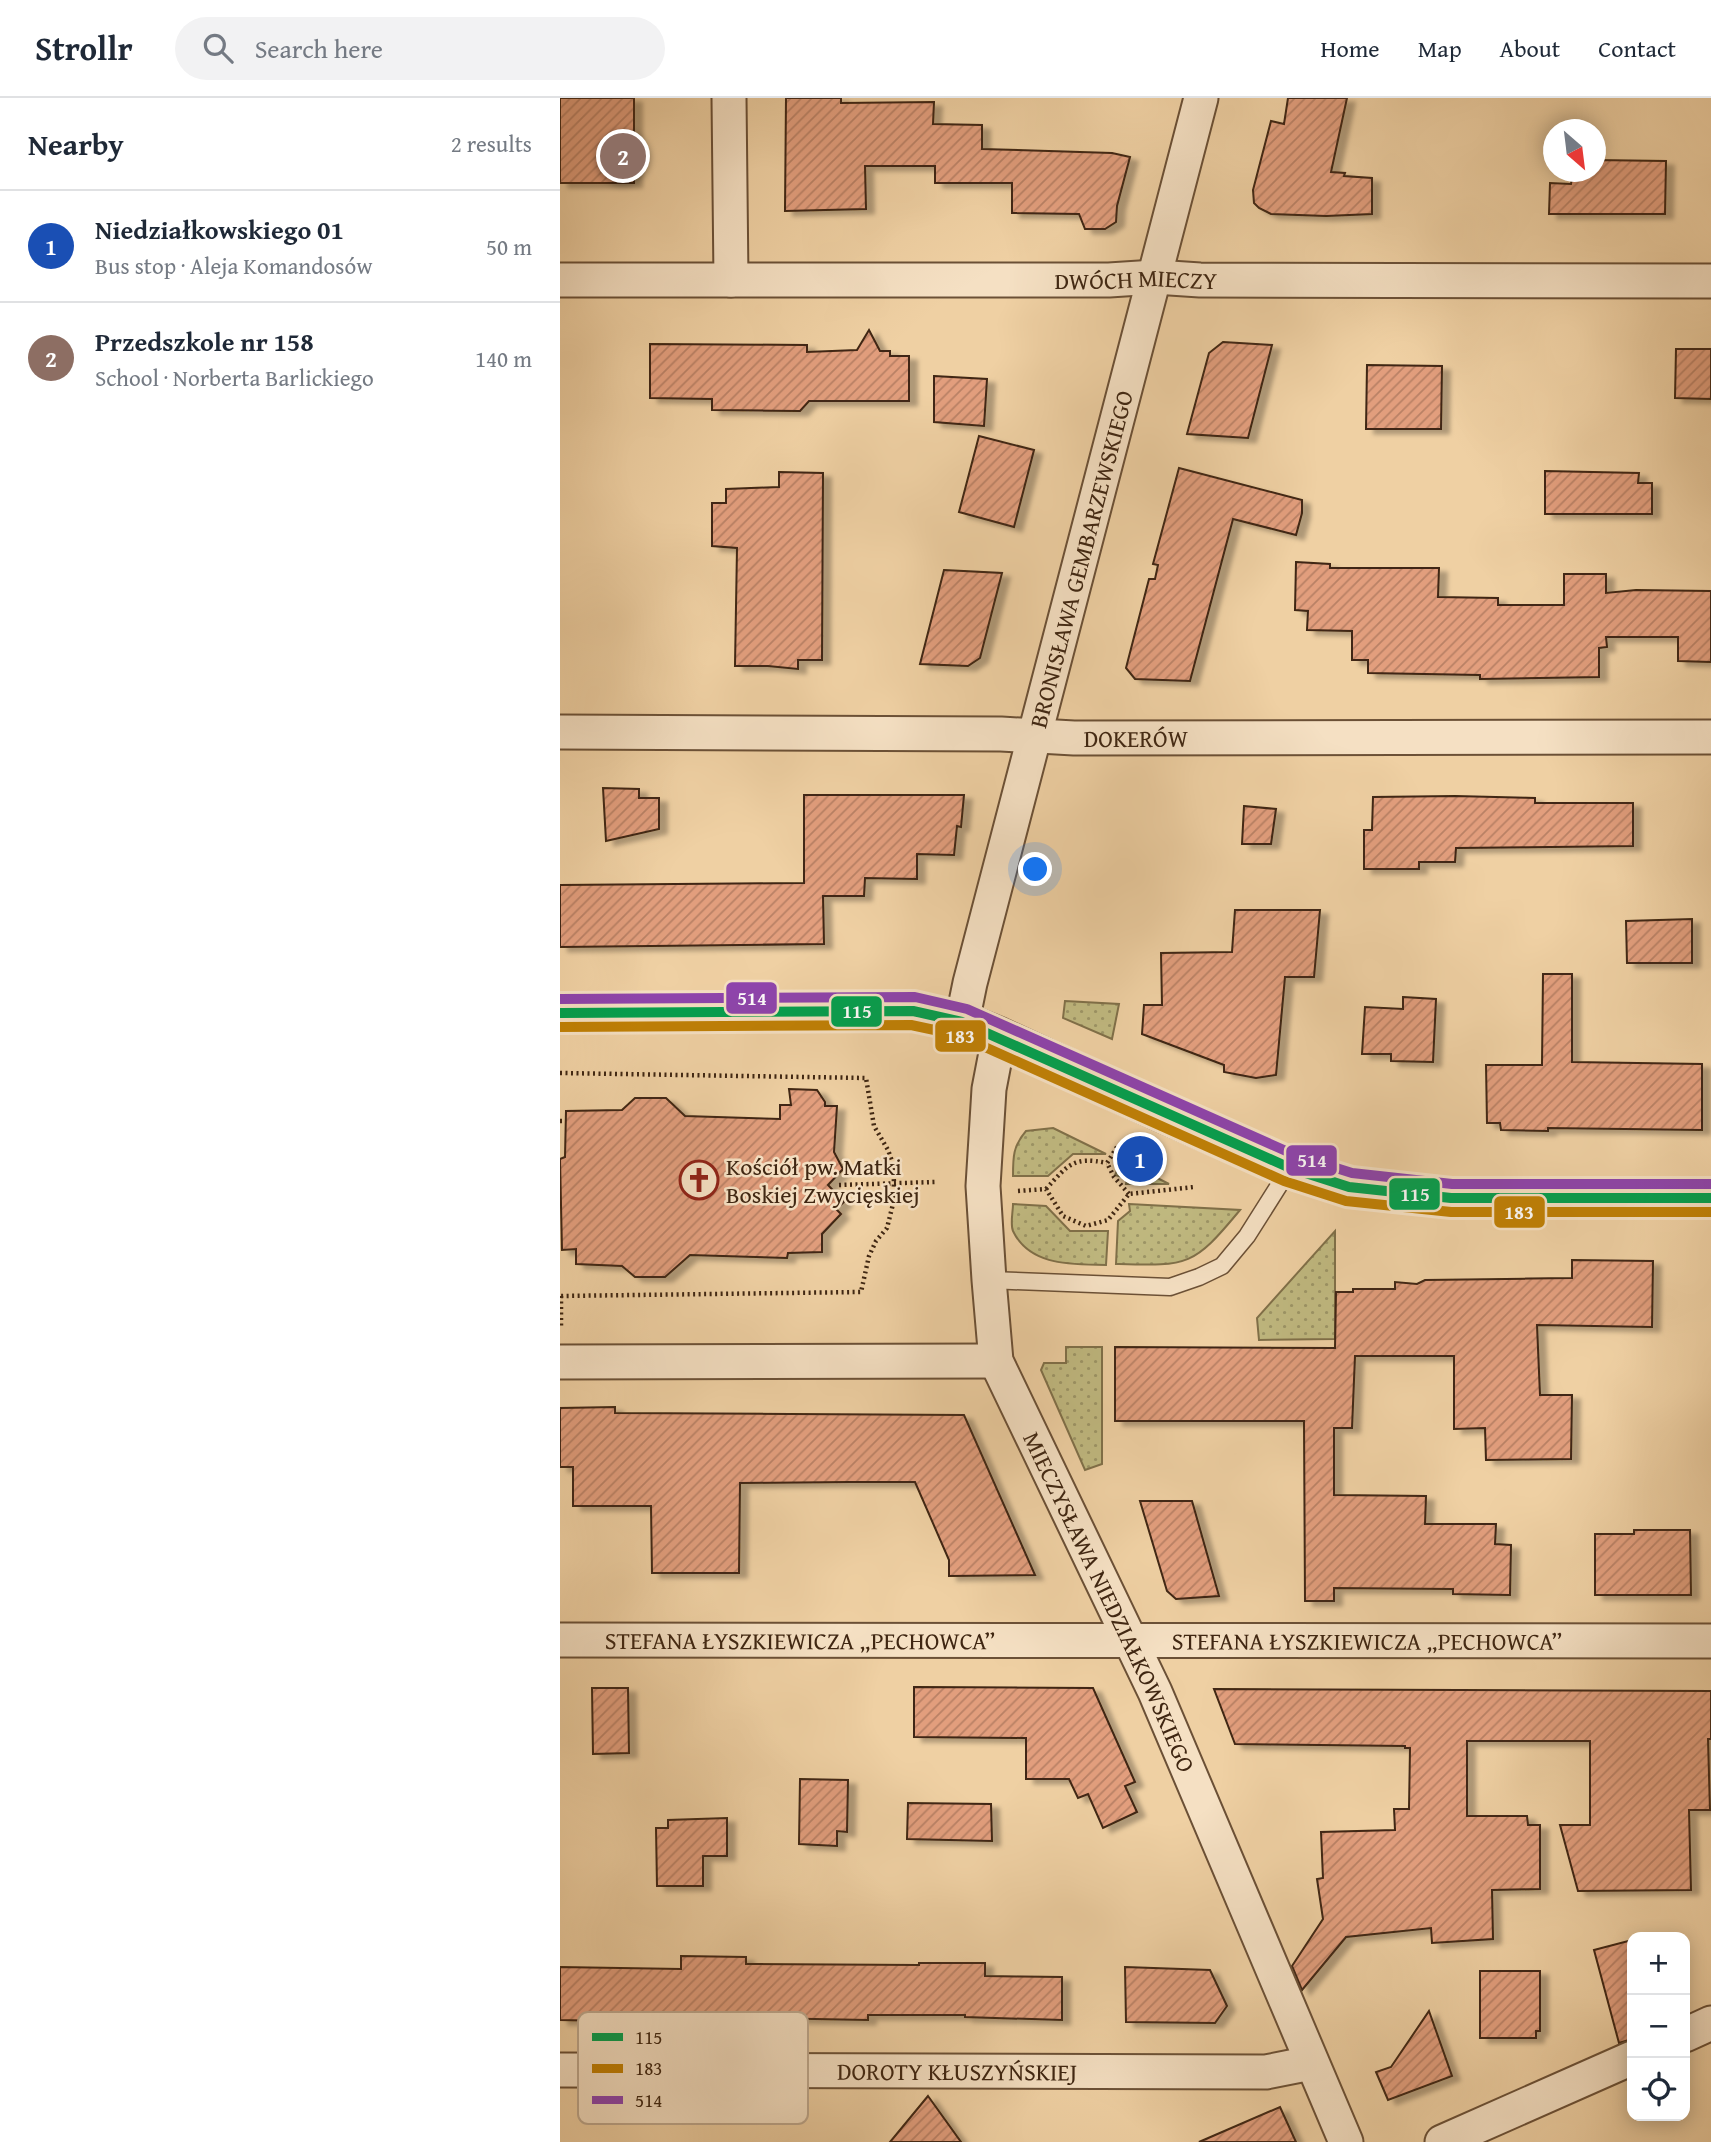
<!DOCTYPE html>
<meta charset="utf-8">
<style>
:root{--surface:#fff;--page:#f2f2f3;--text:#1f2937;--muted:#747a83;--line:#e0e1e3;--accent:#7c3aed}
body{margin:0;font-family:"Gentium Book Plus",serif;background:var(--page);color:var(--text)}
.controls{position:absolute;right:21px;bottom:21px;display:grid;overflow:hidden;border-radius:14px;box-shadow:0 4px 18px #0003}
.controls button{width:63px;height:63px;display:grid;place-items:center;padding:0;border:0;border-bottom:2px solid var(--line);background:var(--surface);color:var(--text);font:35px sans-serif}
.compass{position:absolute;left:983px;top:21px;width:63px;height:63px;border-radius:50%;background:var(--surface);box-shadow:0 4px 18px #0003;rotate:152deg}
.you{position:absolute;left:476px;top:772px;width:24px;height:24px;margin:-18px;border:5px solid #fff;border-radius:50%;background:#1a73e8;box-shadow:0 0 0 10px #1a73e833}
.badge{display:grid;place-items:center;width:46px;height:46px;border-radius:50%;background:var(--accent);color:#fff;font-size:23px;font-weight:700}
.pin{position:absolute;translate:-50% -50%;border:4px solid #fff;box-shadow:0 2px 7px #0006}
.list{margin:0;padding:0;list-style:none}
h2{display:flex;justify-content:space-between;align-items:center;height:91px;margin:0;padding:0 28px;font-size:30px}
h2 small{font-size:23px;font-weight:400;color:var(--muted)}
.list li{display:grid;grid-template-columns:46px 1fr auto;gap:21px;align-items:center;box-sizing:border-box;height:112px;padding:0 28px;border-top:2px solid var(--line)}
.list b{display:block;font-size:26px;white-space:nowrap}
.list p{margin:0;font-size:23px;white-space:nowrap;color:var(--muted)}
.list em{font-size:23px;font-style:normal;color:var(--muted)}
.icon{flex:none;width:38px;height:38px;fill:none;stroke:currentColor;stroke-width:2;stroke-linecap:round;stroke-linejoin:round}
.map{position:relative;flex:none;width:1151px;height:2044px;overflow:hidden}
header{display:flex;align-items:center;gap:42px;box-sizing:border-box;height:98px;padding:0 35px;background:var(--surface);border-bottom:2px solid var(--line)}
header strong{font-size:33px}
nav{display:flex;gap:38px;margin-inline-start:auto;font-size:24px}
.search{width:490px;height:63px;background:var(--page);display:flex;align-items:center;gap:18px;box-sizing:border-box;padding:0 24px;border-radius:38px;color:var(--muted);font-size:26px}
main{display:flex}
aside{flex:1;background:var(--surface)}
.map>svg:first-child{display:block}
.grass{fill:url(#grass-dots);stroke:#807049;stroke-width:2}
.building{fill:url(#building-hatch);stroke:#3f2612;stroke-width:2;filter:url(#shadow)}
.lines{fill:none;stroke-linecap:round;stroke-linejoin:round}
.service-casing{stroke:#6b5036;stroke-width:19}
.minor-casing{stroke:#6b5036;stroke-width:37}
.tertiary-casing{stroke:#6b5036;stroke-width:42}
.path{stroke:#3f2612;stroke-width:4.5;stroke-dasharray:2 3.5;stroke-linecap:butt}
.service{stroke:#f5e0c3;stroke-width:16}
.minor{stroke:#f5e0c3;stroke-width:33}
.tertiary{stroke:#f5e0c3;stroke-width:38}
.bus-1-casing{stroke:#f5e0c3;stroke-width:16}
.bus-2-casing{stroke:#f5e0c3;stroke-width:16}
.bus-3-casing{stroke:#f5e0c3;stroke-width:16}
.bus-1{stroke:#03a04e;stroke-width:10}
.bus-2{stroke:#c08005;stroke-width:10}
.bus-3{stroke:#8e44ad;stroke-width:10}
.labels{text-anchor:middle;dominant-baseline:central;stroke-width:5;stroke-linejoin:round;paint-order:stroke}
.street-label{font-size:24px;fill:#3f2612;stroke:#f5e0c3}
.poi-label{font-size:24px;fill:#3f2612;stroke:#f5e0c3;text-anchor:start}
.key{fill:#f5e0c3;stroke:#bea88e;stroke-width:2}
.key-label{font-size:19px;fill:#3f2612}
.line-badge{stroke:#f5e0c3;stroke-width:2.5}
.badge-label{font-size:19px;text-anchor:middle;font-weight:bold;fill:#fff}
</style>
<header>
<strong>Strollr</strong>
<div class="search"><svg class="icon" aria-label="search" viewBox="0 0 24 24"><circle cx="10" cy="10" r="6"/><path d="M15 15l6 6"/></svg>Search here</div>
<nav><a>Home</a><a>Map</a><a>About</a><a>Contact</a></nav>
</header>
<main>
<aside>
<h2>Nearby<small>2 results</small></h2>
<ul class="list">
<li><span class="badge" style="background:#1a4fb4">1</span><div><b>Niedziałkowskiego 01</b><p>Bus stop · Aleja Komandosów</p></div><em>50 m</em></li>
<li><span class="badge" style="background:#8d6e63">2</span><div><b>Przedszkole nr 158</b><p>School · Norberta Barlickiego</p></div><em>140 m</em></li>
</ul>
</aside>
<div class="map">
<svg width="1151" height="2044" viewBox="0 0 1151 2044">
<defs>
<pattern id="grass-dots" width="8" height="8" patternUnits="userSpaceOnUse" patternTransform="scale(1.75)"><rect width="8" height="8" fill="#c0b980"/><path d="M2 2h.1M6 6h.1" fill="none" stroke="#9d9667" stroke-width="1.8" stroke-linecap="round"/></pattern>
<pattern id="building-hatch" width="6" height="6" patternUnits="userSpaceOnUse" patternTransform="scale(1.75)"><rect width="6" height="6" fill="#e29e7d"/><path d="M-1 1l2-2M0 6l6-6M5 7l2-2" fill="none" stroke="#b98165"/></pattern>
<filter id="shadow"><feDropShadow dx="8" dy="4.5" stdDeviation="2" flood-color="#0004"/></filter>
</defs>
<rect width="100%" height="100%" fill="#efd0a3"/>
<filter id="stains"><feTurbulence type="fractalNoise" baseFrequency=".00286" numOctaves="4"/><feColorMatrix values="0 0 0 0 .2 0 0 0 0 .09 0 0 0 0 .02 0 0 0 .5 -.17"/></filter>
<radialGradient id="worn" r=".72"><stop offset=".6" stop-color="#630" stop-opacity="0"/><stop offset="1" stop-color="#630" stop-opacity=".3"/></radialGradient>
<g class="grass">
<path d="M505,903L559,906L552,941L503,920Z"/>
<path d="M493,1030L546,1056H513L488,1078H453C453,1059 453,1048 466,1033Z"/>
<path d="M562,1062L609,1086H566L567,1080L555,1077Z"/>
<path d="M453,1106L486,1108L510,1133H548L546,1167C514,1166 470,1169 453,1133C450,1126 453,1114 453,1106Z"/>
<path d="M569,1106L680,1112C633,1169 628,1168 556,1166L558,1123L570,1113Z"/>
<path d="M775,1133V1241L699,1242L697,1220Z"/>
<path d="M506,1249H542V1366L525,1372L481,1272L484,1265H506Z"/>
</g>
<g class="building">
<rect x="0" y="0" width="74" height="85"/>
<path d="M226,0H281V5L374,4L373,26L422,27V51L552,55L570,59L557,108L556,124L545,131H525L519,116L452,115V85H375V68H305L306,111L225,113Z"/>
<path d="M728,0H787L771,74L785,75L784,78L812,80V116L766,118L711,116L699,110L694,105L693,92L711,23L724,26Z"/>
<path d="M1035,62L1106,63L1105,116H989L990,85L1011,86L1013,74H1035Z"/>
<path d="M309,232L320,253H330V258H349V303H249L240,313L152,312V301L90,300V246L247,247V254L297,252Z"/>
<path d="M663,244L712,247L688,340L627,336L649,255Z"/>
<path d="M1116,251H1151V301L1115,300Z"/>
<path d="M807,267L882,268L881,331H806Z"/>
<path d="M374,278L427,281L424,328L374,324Z"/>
<path d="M419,338L474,352L454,429L399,414Z"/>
<path d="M619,370L742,402V415L736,437L673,421L630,583L575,581L566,570L589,481H595L598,467L593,466Z"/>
<path d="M985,373L1079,375L1078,385H1092V416H985Z"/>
<path d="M219,374L263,375L262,562H238V571L208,568H175L177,450L152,448V405H166V391L219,389Z"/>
<path d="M736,464L770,466V470H879L878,499L938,500V507H1004V476H1046V495L1076,492L1151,493V564L1118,563V539H1046L1047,549L1039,550V579L920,581V577L808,575V562H792V533L747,532L748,513L735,512Z"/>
<path d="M384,472L442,475L420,560L408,568L360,566Z"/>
<path d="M43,690L79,691V700H99V731L46,743Z"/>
<path d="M244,697H404L401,729L397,728L394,757L357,756V781L305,780L304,798H263L264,846L0,849V787L244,785Z"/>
<path d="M895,698L975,700V705H1073V748L896,750L895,764H859V771H804V732H812L813,699Z"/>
<path d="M684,708L716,711L711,746H682Z"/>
<path d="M675,812H760L754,879H725L716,977L696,980L664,974V967L582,936L584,907H602L601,855L672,854Z"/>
<path d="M1132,821V865H1067L1066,823Z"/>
<path d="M983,876H1012V964L1142,966V1032L988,1030V1033L941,1032L940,1025H927L926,967H982Z"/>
<path d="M843,899L876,901L873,964L831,963V956H802L805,909L843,911Z"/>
<path d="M229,991L257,992L265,1004V1008H277L274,1054L283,1071L268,1087L284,1104L276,1111L281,1116L262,1136V1154L228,1155L227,1160L130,1157L105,1179H75L62,1168L16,1166V1151L2,1152L0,1061L5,1059L6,1013L62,1012L75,1000H106L125,1018L220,1021V1007H231Z"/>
<path d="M1012,1162L1093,1163L1092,1229L977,1227L980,1297H1012L1011,1361L926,1362L925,1330L894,1331V1258H795L792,1330H774V1397L866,1398L865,1426H936L935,1446L951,1447L950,1497L893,1496V1491L774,1490V1503H745L744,1323H555V1249L775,1250L776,1194H793V1191H835V1184L857,1186L865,1182L1012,1180Z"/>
<path d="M55,1309V1315L404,1317L475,1477L389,1478V1462L355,1384H289L180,1385L179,1475H92L91,1408H13V1369H0V1310Z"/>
<path d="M580,1403H632L659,1498L616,1501L607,1493Z"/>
<path d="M1074,1432H1130L1131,1497H1035V1436H1074Z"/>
<path d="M354,1589L533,1590L575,1684L565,1688L577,1714L543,1730L528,1696L518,1700L509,1681H466V1640L354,1639Z"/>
<path d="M32,1590H68L69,1655L33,1656Z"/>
<path d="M654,1591L1151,1593V1641H1148L1150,1712H1129L1131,1792L1018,1793L1000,1727H1030V1643H907V1718H967L968,1727H980V1791L932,1792L933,1841L872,1845L871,1830L786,1839L742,1892L732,1868L763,1821L757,1781L763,1780L761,1734L835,1732L834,1711H849L850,1650H845V1648L675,1646Z"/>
<path d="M240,1681L288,1682L287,1734L277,1733V1748L239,1746Z"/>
<path d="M348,1705L431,1706L432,1743L347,1741Z"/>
<path d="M167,1720V1758H143V1788H97L96,1730H108V1722Z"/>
<path d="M1072,1842V1941L1059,1945L1034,1852Z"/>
<path d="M121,1858L186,1859V1866L359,1867V1865H425V1878L502,1879V1922L405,1919V1917H308V1922L148,1919V1925L0,1922V1869L121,1871Z"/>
<path d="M565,1869L650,1872L667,1908L655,1925L566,1924Z"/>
<path d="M920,1873H980V1933H976V1940H920Z"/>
<path d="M869,1913L892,1978L828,2002L816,1974L831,1969Z"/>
<path d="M368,1998L401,2044H330Z"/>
<path d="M720,2009L736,2044H639Z"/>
</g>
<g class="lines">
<defs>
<path id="service" d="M429,1182L610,1189L639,1179L662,1168L687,1138L730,1070"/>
<g id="minor">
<path d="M169,0L171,182"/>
<path id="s1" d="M0,182H549L595,179L640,182L1151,183"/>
<path id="s2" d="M0,634L441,636L514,640L1151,639"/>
<path id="s3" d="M402,924L410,885L641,0"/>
<path id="s4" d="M439,939L429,991L423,1088L429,1182L436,1263L595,1594L786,2044"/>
<path d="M0,1264L436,1263"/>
<path id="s5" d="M0,1542L1151,1543"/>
<path d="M1125,1937L1151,1925"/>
<path id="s6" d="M0,1972L706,1974L751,1965"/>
<path d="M882,2044L1072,1960"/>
</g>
<path id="tertiary" d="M0,915L353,913L402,924L439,939L604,1015L730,1070L789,1089L891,1100H1151"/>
</defs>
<use href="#service" class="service-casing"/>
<use href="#minor" class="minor-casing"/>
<use href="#tertiary" class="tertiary-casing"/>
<g class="path">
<path d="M0,975L306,980L314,1028L328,1052L333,1066L334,1085L333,1106L327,1130L316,1143L309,1158L301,1194L0,1198"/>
<path d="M0,1023H5"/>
<path d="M557,1049L547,1065L554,1079L569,1096"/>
<path d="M279,1087L375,1084"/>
<path d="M486,1091C508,1067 513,1058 547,1065"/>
<path d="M458,1093L486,1091L503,1118L526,1128L548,1122L569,1096L634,1089"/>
<path d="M1,1198V1228"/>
</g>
<use href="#service" class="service"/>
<use href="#minor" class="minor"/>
<use href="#tertiary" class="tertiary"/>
<defs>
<path id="bus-1" d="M0,915L353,913L402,924L730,1070L789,1089L891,1100H1151"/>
<path id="bus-2" d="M0,929L351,927L398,937L724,1083L786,1103L891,1114H1151"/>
<path id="bus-3" d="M0,901L355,899L407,911L735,1057L792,1075L892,1086H1151"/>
</defs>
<use href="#bus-1" class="bus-1-casing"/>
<use href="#bus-2" class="bus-2-casing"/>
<use href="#bus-3" class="bus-3-casing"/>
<use href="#bus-1" class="bus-1"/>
<use href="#bus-2" class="bus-2"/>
<use href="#bus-3" class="bus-3"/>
</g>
<defs>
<symbol id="church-ring" viewBox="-11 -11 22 22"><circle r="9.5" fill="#f5e0c3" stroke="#8f2418" stroke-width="1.5"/><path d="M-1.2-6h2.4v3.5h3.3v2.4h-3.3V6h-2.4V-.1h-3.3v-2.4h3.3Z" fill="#8f2418"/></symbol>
</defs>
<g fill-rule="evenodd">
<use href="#church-ring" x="117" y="1060" width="44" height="44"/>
</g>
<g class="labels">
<g class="street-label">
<text stroke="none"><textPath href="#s1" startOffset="576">DWÓCH MIECZY</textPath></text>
<text stroke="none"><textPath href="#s3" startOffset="478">BRONISŁAWA GEMBARZEWSKIEGO</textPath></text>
<text stroke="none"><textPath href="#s2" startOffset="576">DOKERÓW</textPath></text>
<text stroke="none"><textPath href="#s4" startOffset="592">MIECZYSŁAWA NIEDZIAŁKOWSKIEGO</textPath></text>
<text stroke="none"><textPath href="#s5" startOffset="240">STEFANA ŁYSZKIEWICZA „PECHOWCA”</textPath></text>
<text stroke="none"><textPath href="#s5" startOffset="807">STEFANA ŁYSZKIEWICZA „PECHOWCA”</textPath></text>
<text stroke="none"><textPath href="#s6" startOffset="397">DOROTY KŁUSZYŃSKIEJ</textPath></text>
</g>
<g class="poi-label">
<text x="166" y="1068">Kościół pw. Matki<tspan x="166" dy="28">Boskiej Zwycięskiej</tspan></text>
</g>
</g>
<rect x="18" y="1914" width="230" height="112" rx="10" class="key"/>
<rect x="32" y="1935" width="31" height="8" fill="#03a04e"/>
<rect x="32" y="1966" width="31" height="9" fill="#c08005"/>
<rect x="32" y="1998" width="31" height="8" fill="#8e44ad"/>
<g class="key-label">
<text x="75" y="1946">115</text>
<text x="75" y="1977">183</text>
<text x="75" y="2009">514</text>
</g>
<g class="line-badge">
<rect x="165" y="883" width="53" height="34" rx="7" fill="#8e44ad"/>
<rect x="270" y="897" width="53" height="33" rx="7" fill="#03a04e"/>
<rect x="374" y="921" width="53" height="34" rx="7" fill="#c08005"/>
<rect x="725" y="1046" width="53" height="33" rx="7" fill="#8e44ad"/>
<rect x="828" y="1079" width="53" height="34" rx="7" fill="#03a04e"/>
<rect x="933" y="1097" width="53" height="34" rx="7" fill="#c08005"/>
</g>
<g class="badge-label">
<text x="192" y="907">514</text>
<text x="297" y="920">115</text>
<text x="400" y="945">183</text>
<text x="752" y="1069">514</text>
<text x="855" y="1103">115</text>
<text x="959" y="1121">183</text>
</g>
<rect width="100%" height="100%" filter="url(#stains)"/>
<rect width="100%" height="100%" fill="url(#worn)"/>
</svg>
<div class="controls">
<button>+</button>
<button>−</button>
<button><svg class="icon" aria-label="locate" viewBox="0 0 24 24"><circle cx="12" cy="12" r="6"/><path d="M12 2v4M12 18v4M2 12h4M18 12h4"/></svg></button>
</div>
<svg class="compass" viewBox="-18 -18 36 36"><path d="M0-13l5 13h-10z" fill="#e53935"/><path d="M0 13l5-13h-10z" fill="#747a83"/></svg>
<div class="you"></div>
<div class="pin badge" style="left:580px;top:1061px;background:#1a4fb4">1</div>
<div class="pin badge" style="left:63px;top:58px;background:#8d6e63">2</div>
</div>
</main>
